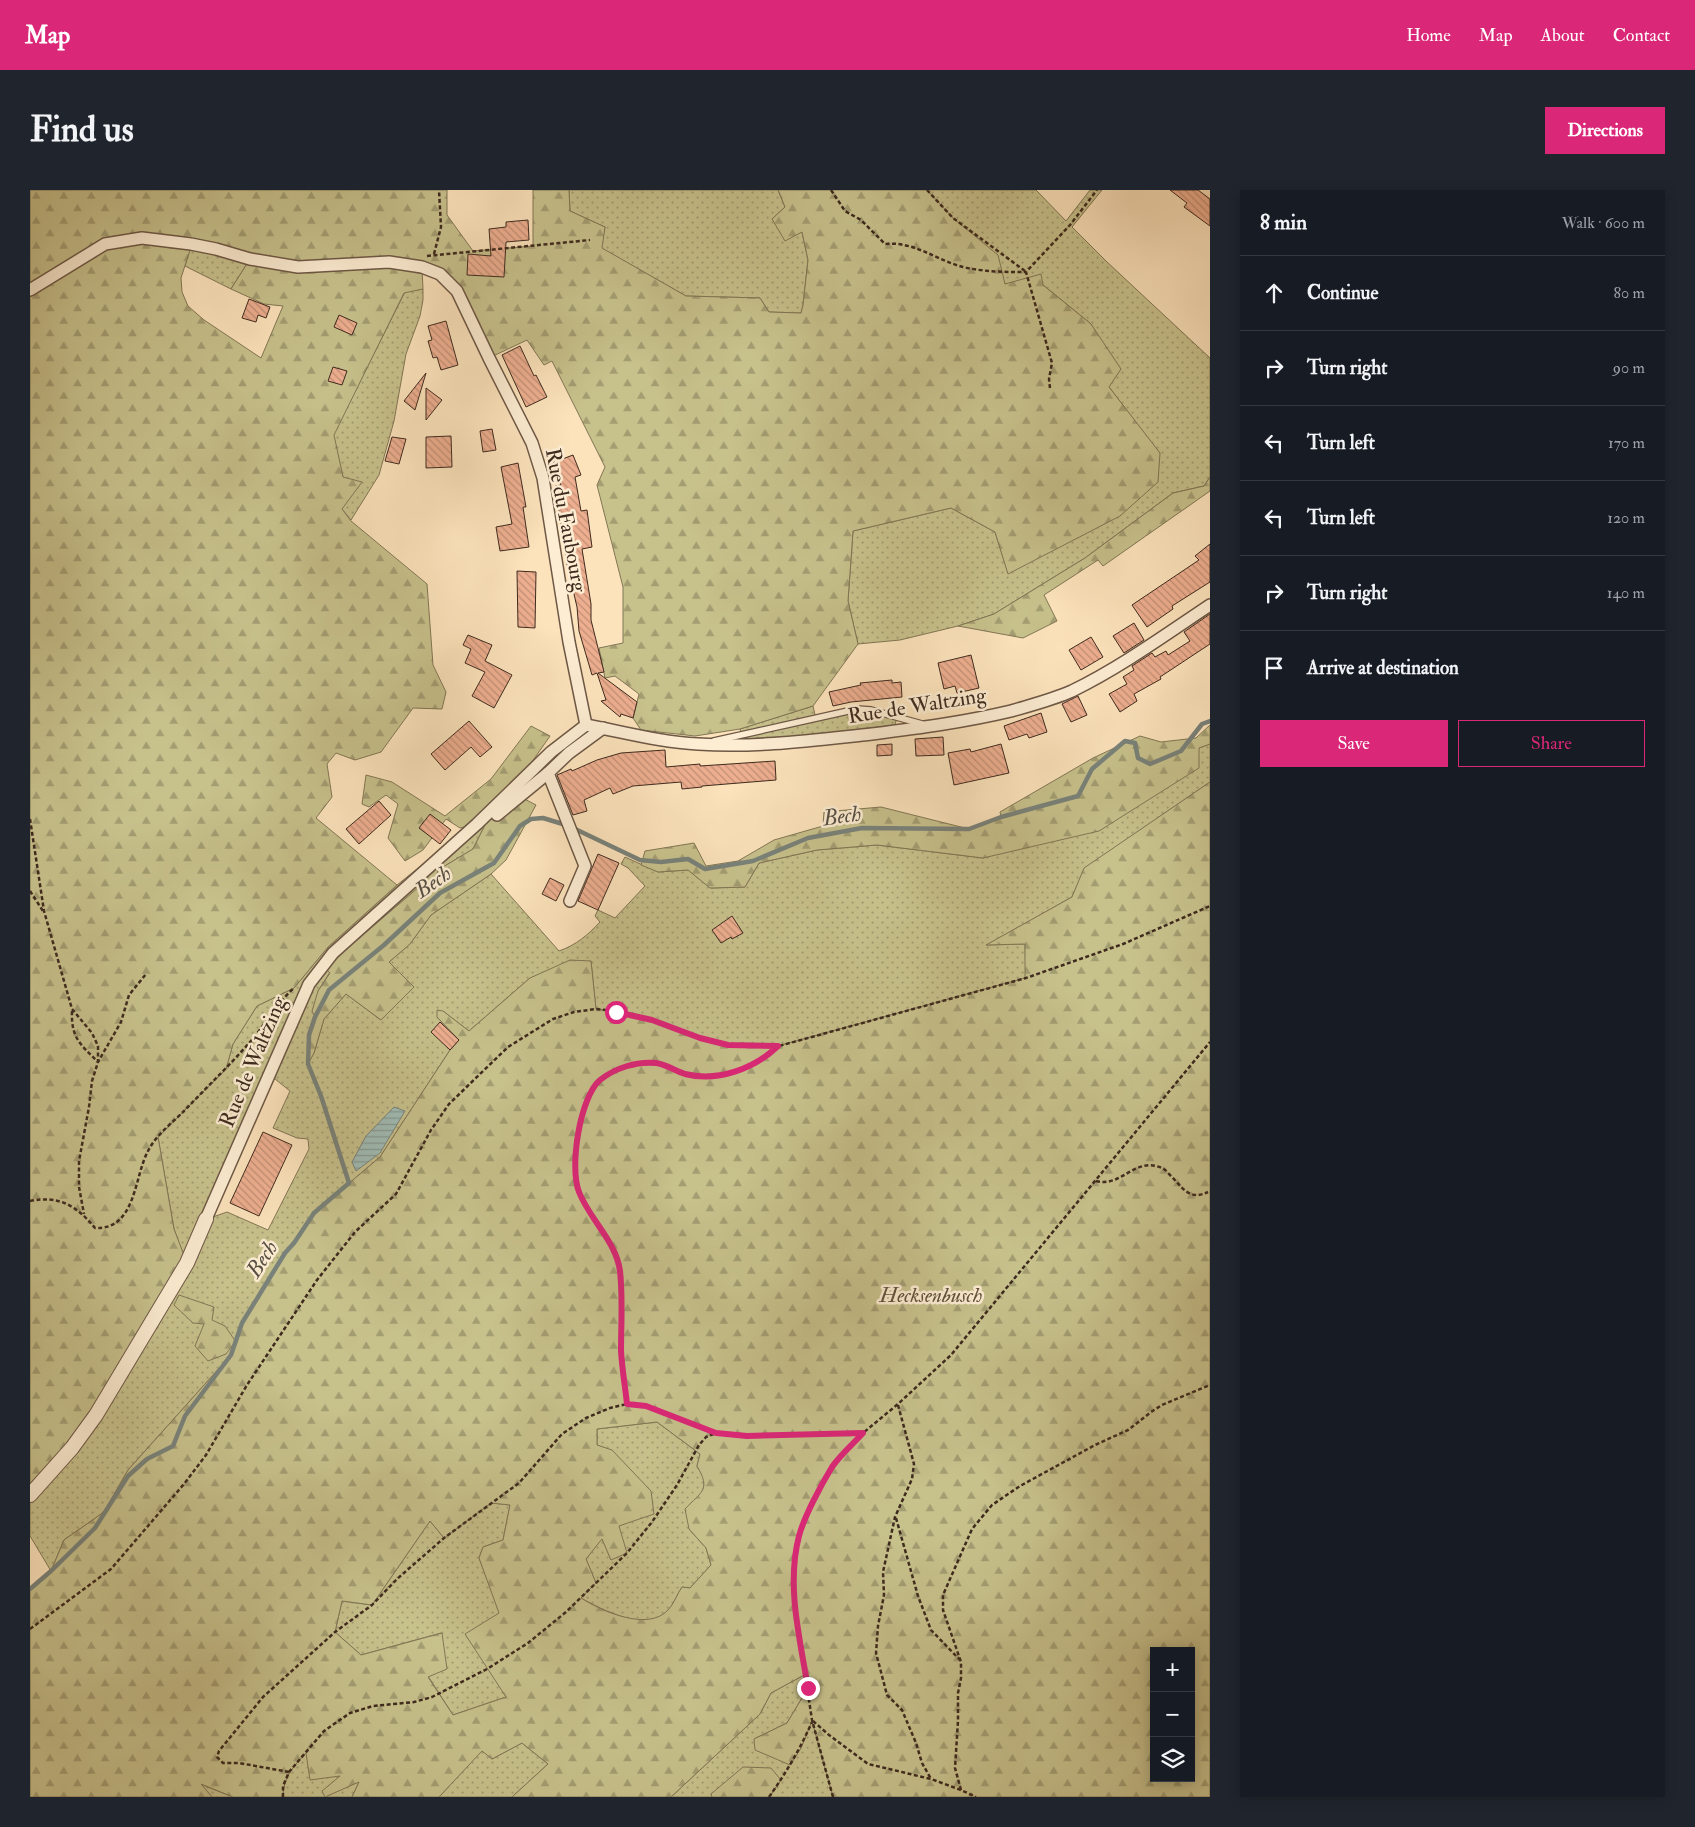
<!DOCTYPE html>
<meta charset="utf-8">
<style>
:root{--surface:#171b24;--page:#20242c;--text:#f1f3f6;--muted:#9ea1a6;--line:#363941;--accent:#db2777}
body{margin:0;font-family:"IM FELL Double Pica",serif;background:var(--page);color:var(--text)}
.controls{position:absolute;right:15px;bottom:15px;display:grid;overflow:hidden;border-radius:0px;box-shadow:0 2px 12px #0003}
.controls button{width:45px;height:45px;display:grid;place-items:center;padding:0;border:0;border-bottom:1px solid var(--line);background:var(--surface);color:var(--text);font:25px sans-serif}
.stop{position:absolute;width:15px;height:15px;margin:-11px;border:4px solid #db2777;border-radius:50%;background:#fff}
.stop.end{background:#db2777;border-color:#fff;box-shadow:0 1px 5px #0008}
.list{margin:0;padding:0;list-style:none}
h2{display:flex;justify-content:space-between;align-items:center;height:65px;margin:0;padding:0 20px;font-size:21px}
h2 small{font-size:16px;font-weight:400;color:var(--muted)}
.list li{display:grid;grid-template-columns:32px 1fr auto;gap:15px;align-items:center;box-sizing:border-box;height:75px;padding:0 20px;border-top:1px solid var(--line)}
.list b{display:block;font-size:19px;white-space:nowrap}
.list em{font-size:16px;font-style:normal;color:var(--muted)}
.actions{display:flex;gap:10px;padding:15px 20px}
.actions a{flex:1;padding:11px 0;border:1px solid var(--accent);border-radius:0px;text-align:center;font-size:18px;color:var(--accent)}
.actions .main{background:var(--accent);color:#fff}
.icon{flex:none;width:28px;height:28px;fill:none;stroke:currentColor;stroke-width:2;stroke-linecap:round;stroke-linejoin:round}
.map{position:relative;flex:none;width:1180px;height:1607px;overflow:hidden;border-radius:0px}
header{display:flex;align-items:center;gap:30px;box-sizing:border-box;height:70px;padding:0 25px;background:var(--accent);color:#fff}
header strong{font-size:24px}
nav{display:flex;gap:28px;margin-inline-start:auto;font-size:18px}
.intro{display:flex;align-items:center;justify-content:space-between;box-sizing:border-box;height:120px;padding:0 30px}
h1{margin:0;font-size:35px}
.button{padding:12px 22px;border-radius:0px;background:var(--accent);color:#fff;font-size:18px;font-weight:700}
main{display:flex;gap:30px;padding:0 30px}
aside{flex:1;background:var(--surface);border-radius:0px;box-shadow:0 2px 12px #0003}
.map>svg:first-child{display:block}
.green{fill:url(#green-dots);stroke:#827655;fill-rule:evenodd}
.forest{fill:url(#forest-firs);stroke:#827655;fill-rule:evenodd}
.water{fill:url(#water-rules);stroke:#79827a}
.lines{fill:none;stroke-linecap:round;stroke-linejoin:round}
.stream{stroke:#79827a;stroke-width:4.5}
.building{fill:url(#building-back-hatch);stroke:#3e2a1e}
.service-casing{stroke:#6e5846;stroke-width:8}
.minor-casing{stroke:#6e5846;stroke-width:14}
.tertiary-casing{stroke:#6e5846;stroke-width:16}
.path{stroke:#3e2a1e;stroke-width:2.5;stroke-dasharray:4 2.5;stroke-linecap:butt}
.service{stroke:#fdedd3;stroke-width:5.5}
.minor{stroke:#fdedd3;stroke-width:11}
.tertiary{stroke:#fdedd3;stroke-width:14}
.route{stroke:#db2777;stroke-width:6}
.labels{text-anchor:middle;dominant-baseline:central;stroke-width:5;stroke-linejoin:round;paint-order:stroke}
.street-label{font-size:21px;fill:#3e2a1e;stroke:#fdedd3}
.park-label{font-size:21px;font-style:italic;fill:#60503a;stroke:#fdedd3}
.water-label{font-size:22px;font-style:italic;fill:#564f44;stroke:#fdedd3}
</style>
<header>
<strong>Map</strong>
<nav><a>Home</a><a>Map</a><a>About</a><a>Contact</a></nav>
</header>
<div class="intro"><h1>Find us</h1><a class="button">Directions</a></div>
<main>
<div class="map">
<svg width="1180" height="1607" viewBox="0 0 1180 1607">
<defs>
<pattern id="green-dots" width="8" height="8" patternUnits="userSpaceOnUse" patternTransform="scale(1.25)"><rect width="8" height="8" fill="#c7c18c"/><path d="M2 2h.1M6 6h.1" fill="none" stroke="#a39d72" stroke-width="1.8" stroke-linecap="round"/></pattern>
<pattern id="forest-firs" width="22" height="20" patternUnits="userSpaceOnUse" patternTransform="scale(1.25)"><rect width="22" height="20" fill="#c7c18c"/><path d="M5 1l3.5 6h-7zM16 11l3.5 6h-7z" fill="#a39d72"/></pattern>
<pattern id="water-rules" width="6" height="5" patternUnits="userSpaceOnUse" patternTransform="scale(1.25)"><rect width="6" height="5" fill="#a0bdb7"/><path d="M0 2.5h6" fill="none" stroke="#849a94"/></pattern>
<pattern id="building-back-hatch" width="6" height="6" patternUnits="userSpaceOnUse" patternTransform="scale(1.25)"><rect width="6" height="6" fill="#eeaf90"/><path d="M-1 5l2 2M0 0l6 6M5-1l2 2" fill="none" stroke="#c28f75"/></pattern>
</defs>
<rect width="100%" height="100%" fill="#fce3bc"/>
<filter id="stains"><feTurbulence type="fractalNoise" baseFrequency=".004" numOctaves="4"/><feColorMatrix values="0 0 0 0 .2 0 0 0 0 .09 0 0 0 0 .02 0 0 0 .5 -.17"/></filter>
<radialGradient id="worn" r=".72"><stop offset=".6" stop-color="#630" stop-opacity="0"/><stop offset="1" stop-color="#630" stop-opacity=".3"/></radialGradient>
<g class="green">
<path d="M539,0H748L755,17L742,29L772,42L778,70L773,115L771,123L739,122L730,108L656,106L571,58L575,37L540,21Z"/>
<path d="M897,0H1006L1036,31L1060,0H1072L1042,37L1077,72L1180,168V287L1174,296L1143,303L1055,368L964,424L928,436L870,450L828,454L818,411L823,341L921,318L965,342L978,383L1129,263L1079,197L1061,134L1013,95L975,94L923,28Z"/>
<path d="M161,54L220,69L201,99L155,76Z"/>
<path d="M393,99V110L390,126L376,164L364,231L349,285L321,330L312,319L313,287L303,245L375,102Z"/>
<path d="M783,516L786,529L827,519L867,527L865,535L772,546L713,549L710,539Z"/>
<path d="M1180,554V592L1055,678L1042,707L957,755L995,754L996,788L748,856L698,855L670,848L622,830L586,822L566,819L561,771L500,788L439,841L413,821L407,827L429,850L420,860L350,967L284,1023L264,1053L255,1063L212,1133L201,1165L98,1280L74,1322L34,1350L21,1381L0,1346V1305L156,1073L144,1039L128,947L196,879L203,854L227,816L264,798L298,757L367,695L403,666L413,665L447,634L455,635L443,659L408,680L406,688L297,780L300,782L288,801L285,827L279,845L278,873L284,863L294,829L316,804L351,830L383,797L359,772L380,754L401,725L461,684L529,761C546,755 558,745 570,732L565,726L568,720L585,728L615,696L598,678L591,674L595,667L628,682L658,680L681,698L715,697L729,673L787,660L847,655L953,668L1169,558ZM240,885L260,901L243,938L267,948L278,949L279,959L238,1040L197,1022L177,1029Z"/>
<path d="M627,1232L670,1264L667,1276L675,1290L673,1299L659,1339L676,1358L681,1375L660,1398L652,1397C647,1404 644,1414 638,1421C616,1443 573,1420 551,1408L566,1393L556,1369L572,1348L581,1370L589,1336L582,1261L567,1255V1239Z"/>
<path d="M461,1313L480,1315L473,1350L453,1357L449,1368L470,1423L476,1507L423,1525L398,1486L411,1443L331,1465L305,1442L312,1411L342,1415L400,1331L414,1348Z"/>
<path d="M776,1484L778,1498L757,1533L724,1549L760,1575L771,1558L782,1530L803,1607H739L751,1590L681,1604L682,1607H641L730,1524L741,1503Z"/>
<path d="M492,1553L518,1574L482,1607H409L452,1560L462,1569Z"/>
<path d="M276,1562L311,1586L329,1592L322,1607H253C253,1587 263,1577 276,1562Z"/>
<path d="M170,1594L203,1607H182Z"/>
</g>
<g class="forest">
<path d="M0,0H417V25L443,61L503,56V0H539L540,21L575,37L572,58L656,106L730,108L739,122L771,123L773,115L778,70L772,42L755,51L742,29L755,17L748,0H897L923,28L968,65L975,94L1011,84L1013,95L1061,134L1091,179L1079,197L1130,263L1128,292L1090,326L978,384L965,342L921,318L823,341L818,411L828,454L783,516L710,539L665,546L611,540L603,528L609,504L585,486L575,488L569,458L593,453V397L567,295L575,277L522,171L514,175L497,150L459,168L427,101L392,78L393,99L374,103L304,245L313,287L332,292L312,319L321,331L397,394L403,475L416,502L412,519L383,518L351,562L325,570L306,563L297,574L302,607L286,628L367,695L298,757L264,798L227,816L203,854L196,879L128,947L144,1039L157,1073L65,1225L0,1305ZM162,54L220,69L201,99L234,114L253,116L231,168L174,130L158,116L152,102L151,88Z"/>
<path d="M1180,287V301L1073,376L1068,370L1014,405L1027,431L993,448L928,436L964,424L1055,368L1143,303L1174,296Z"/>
<path d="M1180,535V554L1169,558V578L1069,641L953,668L847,655L787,660L729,673L715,697L680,698L658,680L628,682L611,675L615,661L664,653L676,676L708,671L744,650L793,636L794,622L851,617L939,639L971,627L970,622L1063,568L1110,546L1131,552L1166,548Z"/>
<path d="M501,536L520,546L481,602L506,615L476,670L461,684L401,725L380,754L359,772L384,797L351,830L316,804L294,829L284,863L278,874L279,845L285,827L282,821L288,801L300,783L297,780L307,767L396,691L400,693L406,689L408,680L443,659L455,635L447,634L430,638L416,629L393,660L375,671L358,648L368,614L356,605L339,617L332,614L336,585L362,592L415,626L461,589Z"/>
<path d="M1180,592V1607H803L782,1531L771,1558L760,1575L725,1560L724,1549L757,1533L778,1498L776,1484L741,1503L730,1524L641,1607H482L518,1574L492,1553L462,1569L452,1561L409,1607H322L329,1592L295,1607L292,1601L310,1586L280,1590L276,1563C263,1577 253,1587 253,1607H203L171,1594L182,1607H0V1399L21,1381L34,1350L74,1322L98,1280L201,1165L205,1152L196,1164L178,1171L165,1156L174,1134L163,1133L144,1115L149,1105L184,1117L182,1130L195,1136L206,1152L212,1133L255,1063L264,1053L284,1023L350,967L420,860L429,850L407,827V820L413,821L439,841L500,788L540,770L561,771L566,819L586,821L622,830L670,848L698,855L748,856L995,788V754L956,755L1042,707L1054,678ZM627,1232L670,1264L667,1276C681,1300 672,1301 655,1319L659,1339L676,1358L681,1375L660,1398L652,1397C647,1404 644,1414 638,1420C618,1442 571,1421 551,1408L566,1393L556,1369L572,1349L581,1370L597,1363L589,1336L624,1324L621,1301L582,1260L567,1255V1239ZM461,1313L480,1315L473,1350L453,1357L449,1368L469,1423L435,1444L476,1507L423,1525L398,1487L417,1479L412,1443L331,1465L305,1442L312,1411L342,1415L400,1331L414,1348ZM1124,1461H1161V1588H1124Z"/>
<path d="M713,1577L741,1578L751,1590L739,1607H682L681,1604Z"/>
</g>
<path class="water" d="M364,917L375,921L350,963L326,981L322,972L336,946Z"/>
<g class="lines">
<g class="stream">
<path d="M543,638L610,670L631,672L658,669L675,679L723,671L778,648L832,638L939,639L971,627L1048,606L1062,579L1095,551L1105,553L1108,568L1120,574L1151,561L1172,534L1180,531"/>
<path d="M0,1399L21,1381L65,1338L98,1286L117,1269L143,1256L155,1226L201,1165L212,1133L255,1063L264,1053L284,1023L319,993L291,906L278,874L279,845L285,827L299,800L354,755L410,703L464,673L490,636L501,629L513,628L536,635"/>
</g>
</g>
<g class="building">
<path d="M1140,0H1168L1180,9V36L1154,17L1157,13Z"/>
<path d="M498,30L499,50L476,52L474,87L437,85L438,64L461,66L459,39L476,37V32Z"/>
<path d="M219,109L240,117L236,128L228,125L226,132L212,128Z"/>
<path d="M309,125L327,133L322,145L304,137Z"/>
<path d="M416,131L428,175L411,180L407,167L403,168L398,151L402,150L398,136Z"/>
<path d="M490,156L504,186L506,185L517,207L496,217L472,165Z"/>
<path d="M303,177L317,181L312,195L298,191Z"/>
<path d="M396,183L385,220L374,211Z"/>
<path d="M396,198L412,210L396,230Z"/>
<path d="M462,239L466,260L453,262L450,241Z"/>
<path d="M421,246L422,277L396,278V247Z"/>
<path d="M362,247L376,249L369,274L355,271Z"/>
<path d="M543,265L551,285L545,287L551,321L557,320L562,357L552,359L561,414V430L574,482L568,483L607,512L603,528L591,524L590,527L571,511L576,510L567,483L562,485L549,441L547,417L537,374L525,296L531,295L522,273Z"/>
<path d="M488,273L496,317H493L499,357L470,361L466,337L482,334L471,277Z"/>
<path d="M1180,354V392L1142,416L1143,419L1117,437L1102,415L1169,370L1165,366Z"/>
<path d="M487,381L506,382L505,438L488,437Z"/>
<path d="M1180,424V454L1130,487L1131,489L1104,504L1107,511L1090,522L1079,504L1097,494L1093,487L1104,480L1102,476L1122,463L1125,467L1136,461L1138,465L1160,451L1154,442Z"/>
<path d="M1104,433L1114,450L1094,463L1083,446Z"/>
<path d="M438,445L462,455L455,471L482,485L464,518L442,506L455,482L435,473L441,459L433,455Z"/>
<path d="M1061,447L1073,467L1051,480L1039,460Z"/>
<path d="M941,465L949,498L927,503L925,496L914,499L908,473Z"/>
<path d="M862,490V493L871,492L872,507L821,512L803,516L799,502L831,495L830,493Z"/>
<path d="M1048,506L1057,525L1041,532L1032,514Z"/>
<path d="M1011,523L1017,542L999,548L997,544L979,550L974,536Z"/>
<path d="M439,531L462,557L450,567L441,557L415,580L401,564Z"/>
<path d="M913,547L914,565L886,566L885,549Z"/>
<path d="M862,554V565L847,566V555Z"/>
<path d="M971,554L979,583L924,595L918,563L940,559L941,562Z"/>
<path d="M635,560L636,577L670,574V576L745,571L746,590L672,596V597L652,599L651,592L603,596L583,604L580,598L554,610L557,621L543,625L527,585L541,579L542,581L567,570L591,563Z"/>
<path d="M349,611L361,625L329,654L316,639Z"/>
<path d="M400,624L421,640L410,654L389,638Z"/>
<path d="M568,664L589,673L568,720L548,711Z"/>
<path d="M520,688L534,695L526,711L512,704Z"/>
<path d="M702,726L713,743L702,749L701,747L691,753L682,740Z"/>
<path d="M410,832L429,850L420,860L401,842Z"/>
<path d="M233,942L262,955L229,1026L200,1013Z"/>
</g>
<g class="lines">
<defs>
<path id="service" d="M684,551L827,519L841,520L892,534"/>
<g id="minor">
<path d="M0,100L75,54L112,48L161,54L186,59L220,69L268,77L359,72L392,77L410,84L427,101L459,168L502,253L513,288L539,452L556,535"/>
<path d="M467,625L518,583"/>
<path d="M540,711L555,676L518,583L539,563L573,538"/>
<path d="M176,1029L279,794L303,763L447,634L521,562L556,535C594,542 630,552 668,554C727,558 785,550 842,544C889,538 935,532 981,521C1001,515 1022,510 1042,501C1091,477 1135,445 1180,415"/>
</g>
<path id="tertiary" d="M0,1305L42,1258L66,1225L157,1073L176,1029"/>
</defs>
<use href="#service" class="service-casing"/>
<use href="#minor" class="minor-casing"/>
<use href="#tertiary" class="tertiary-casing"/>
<g class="path">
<path d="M801,0L815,21L831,30L855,54C884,51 906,70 933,77C954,82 975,82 996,82"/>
<path d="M897,0L923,28L995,81"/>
<path d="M404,64L411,37L409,0"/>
<path d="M397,66L560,50"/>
<path d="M1020,198L1019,189L1022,173L996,82L1040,35L1067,0"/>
<path d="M0,629L14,721L42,819L62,843L68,856V872L62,891L59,917L49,971V997L54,1024"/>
<path d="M0,701L13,721"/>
<path d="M42,821C41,848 50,854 68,872L91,832L99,805L116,784"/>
<path d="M1066,991C1092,998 1104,966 1132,978C1135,979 1138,983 1140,985C1153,998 1159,1011 1178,1002"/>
<path d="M0,1011C29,1005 47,1016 65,1038C106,1040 104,987 118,961C126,945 142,933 154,921C176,898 199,876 220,852C235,835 246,814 263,799"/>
<path d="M597,1213C594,1189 592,1166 591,1141C591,1122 593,1100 590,1081C585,1049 558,1030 548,1000C540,976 550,905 571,889C578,884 590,877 598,875C605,872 617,873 624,873C635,873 646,882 656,884C690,890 723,880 747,857"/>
<path d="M868,1215L884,1274L882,1289L865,1327L853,1382L854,1405L848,1436L846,1463L857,1505L872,1520L886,1553L892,1573L901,1589"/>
<path d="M866,1328L888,1406L901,1440L930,1470"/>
<path d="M0,1439L81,1379L154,1294L176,1265L217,1195L287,1090L325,1042L366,1004L401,940L419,914L478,857L523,829L544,822L566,819L586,821L622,830L670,848L698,855L749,856L996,788L1093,754L1180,716"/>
<path d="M783,1531L799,1545L838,1574L901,1589L931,1600L946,1607"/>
<path d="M259,1582L209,1573H193L187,1567L189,1561L233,1507L305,1442L342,1415L367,1389L414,1348L489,1293L532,1244L556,1228L580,1218L597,1214L617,1216L685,1242"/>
<path d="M931,1600L925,1578L928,1531V1503L931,1488V1472L913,1420V1405L942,1339L962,1315L990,1296L1065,1255L1098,1240L1121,1222L1132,1215L1180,1195"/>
<path d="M253,1607V1596L259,1582L294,1541L320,1523L343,1516L384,1512L402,1507L457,1479L498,1453L536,1422L597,1363L622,1332L647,1295L669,1255L676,1247L686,1243L717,1246L833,1243"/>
<path d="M739,1607C756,1583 770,1559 782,1532"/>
<path d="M803,1607L782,1530L765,1418L764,1378L769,1346L780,1320L803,1276L833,1243L868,1214L921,1165L1180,852"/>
</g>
<use href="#service" class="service"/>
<use href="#minor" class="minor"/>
<use href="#tertiary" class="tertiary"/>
</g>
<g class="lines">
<path class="route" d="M586,822L622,830L670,848L698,855L748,856C724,879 688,892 655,884C645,881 636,874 626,873C607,871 585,878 570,890C550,907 539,977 549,1002C560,1030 586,1051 590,1081C593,1107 591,1135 591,1161C592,1178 595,1196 597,1214L616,1216L686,1243L717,1246L833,1243C823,1254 810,1265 802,1277C791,1295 774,1327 769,1346C756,1396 770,1449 778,1498"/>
</g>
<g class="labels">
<g class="street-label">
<text transform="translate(536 330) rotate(79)">Rue du Faubourg</text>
<text transform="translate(887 516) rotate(-9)">Rue de Waltzing</text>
<text transform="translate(223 872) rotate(-67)">Rue de Waltzing</text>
</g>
<g class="park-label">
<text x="901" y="1105">Hecksenbusch</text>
</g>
<g class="water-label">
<text transform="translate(812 626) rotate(-8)">Bech</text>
<text transform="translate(403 692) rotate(-35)">Bech</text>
<text transform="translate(232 1069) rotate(-57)">Bech</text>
</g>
</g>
<rect width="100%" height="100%" filter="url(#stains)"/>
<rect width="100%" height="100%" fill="url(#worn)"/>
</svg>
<div class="controls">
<button>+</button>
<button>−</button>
<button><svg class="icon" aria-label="layers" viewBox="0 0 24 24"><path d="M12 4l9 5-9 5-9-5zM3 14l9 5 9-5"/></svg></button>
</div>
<div class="stop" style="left:586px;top:822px"></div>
<div class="stop end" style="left:778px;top:1498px"></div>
</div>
<aside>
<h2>8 min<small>Walk · 600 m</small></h2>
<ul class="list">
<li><svg class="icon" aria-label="ahead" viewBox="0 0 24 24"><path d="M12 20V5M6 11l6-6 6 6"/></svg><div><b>Continue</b></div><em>80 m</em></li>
<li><svg class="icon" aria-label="right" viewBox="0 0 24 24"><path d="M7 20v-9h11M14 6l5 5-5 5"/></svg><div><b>Turn right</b></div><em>90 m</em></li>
<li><svg class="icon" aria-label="left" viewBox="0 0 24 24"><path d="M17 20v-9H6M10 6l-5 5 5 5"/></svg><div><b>Turn left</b></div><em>170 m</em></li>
<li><svg class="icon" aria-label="left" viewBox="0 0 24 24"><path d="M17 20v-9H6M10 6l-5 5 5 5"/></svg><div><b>Turn left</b></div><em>120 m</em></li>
<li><svg class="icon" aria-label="right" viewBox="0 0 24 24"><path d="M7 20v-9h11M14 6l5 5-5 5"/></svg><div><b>Turn right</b></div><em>140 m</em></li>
<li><svg class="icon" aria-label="arrive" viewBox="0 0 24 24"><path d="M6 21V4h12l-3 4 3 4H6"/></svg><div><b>Arrive at destination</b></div></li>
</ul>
<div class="actions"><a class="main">Save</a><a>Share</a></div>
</aside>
</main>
